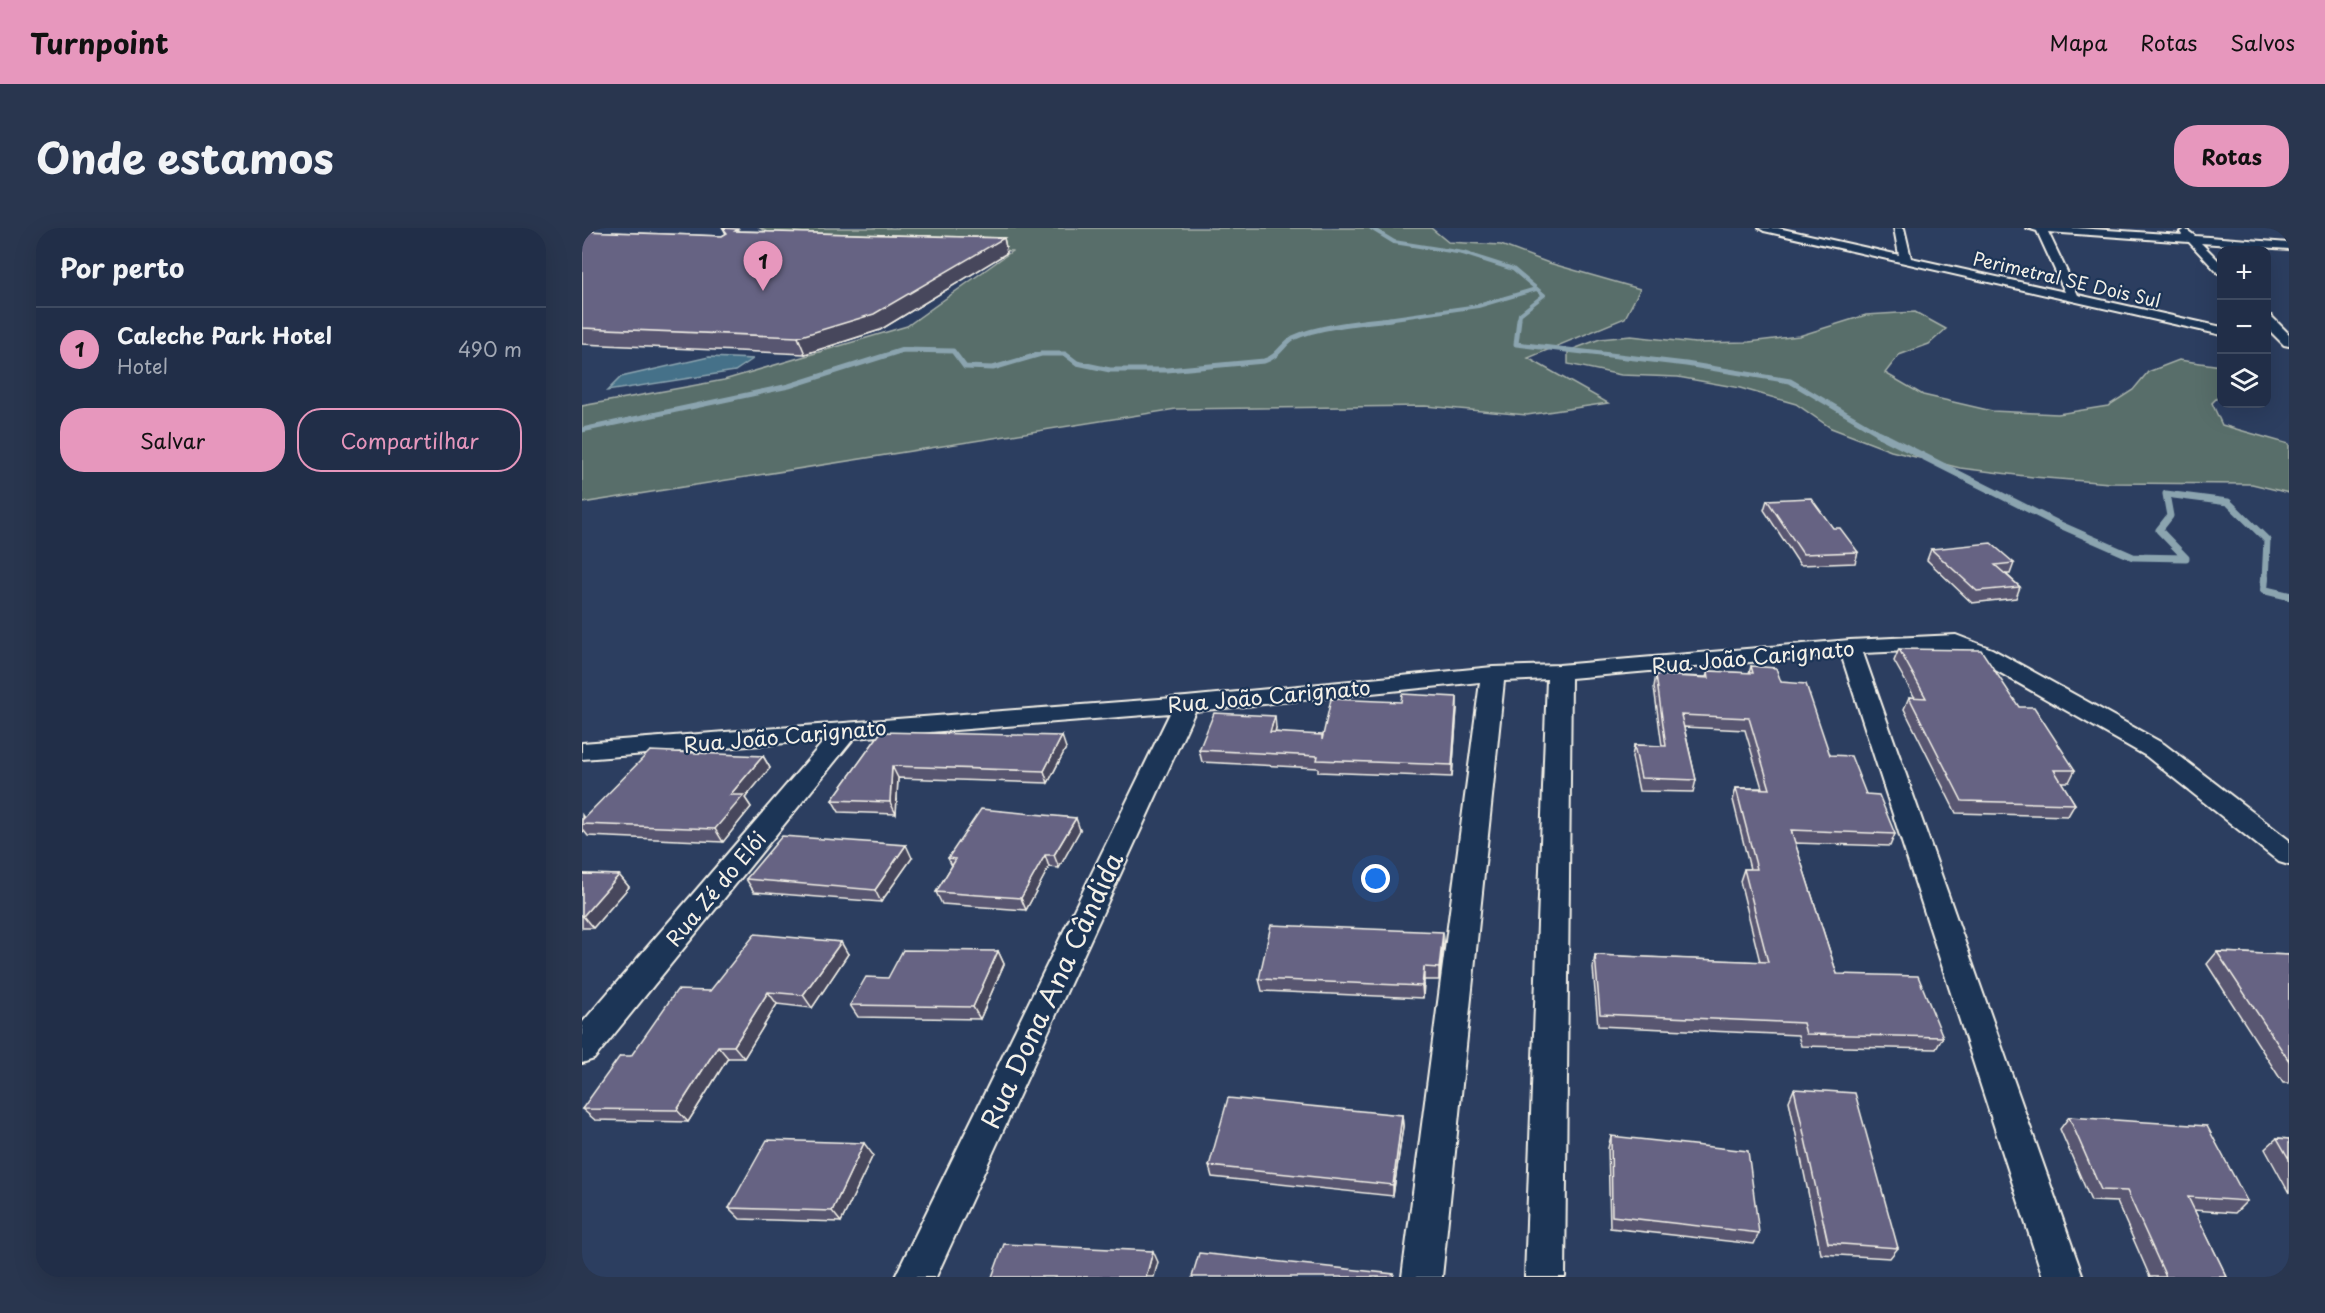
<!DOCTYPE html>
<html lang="pt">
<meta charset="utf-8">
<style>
:root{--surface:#212e48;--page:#29364f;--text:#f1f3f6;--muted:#a2a8b4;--line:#3e4a60;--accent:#e797bd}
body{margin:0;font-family:"Playpen Sans",sans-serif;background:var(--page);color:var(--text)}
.controls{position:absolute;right:18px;top:18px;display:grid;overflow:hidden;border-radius:12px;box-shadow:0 6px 24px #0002}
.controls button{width:54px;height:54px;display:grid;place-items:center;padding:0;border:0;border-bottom:2px solid var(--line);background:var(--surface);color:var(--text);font:30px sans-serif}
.you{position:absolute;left:794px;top:651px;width:21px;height:21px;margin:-15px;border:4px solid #fff;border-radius:50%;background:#1a73e8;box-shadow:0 0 0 9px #1a73e833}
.badge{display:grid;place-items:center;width:39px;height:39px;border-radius:50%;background:var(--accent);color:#111;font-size:20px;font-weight:700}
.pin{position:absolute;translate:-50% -50px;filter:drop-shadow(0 2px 3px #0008)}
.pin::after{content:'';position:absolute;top:32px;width:21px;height:18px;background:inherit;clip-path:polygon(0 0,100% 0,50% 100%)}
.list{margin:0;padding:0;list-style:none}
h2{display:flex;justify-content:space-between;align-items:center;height:78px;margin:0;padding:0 24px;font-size:26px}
h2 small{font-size:20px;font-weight:400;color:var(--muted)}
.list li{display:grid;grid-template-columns:39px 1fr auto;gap:18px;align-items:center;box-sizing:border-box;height:84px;padding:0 24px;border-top:2px solid var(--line)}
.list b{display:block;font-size:22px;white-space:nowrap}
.list p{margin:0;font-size:20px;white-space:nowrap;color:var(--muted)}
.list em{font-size:20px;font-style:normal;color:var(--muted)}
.actions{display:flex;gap:12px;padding:18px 24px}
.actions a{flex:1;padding:14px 0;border:2px solid var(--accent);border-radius:24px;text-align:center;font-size:21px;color:var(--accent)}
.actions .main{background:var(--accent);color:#111}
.icon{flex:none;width:33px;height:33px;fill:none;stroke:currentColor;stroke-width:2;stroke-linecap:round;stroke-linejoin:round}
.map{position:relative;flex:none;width:1707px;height:1049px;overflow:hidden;border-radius:24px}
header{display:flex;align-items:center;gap:36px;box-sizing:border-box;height:84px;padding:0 30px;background:var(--accent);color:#111}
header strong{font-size:28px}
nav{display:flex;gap:33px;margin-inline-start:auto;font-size:21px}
.intro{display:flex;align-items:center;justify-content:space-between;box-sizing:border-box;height:144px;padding:0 36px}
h1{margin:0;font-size:42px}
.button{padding:15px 27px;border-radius:24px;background:var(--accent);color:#111;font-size:21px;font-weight:700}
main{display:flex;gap:36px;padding:0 36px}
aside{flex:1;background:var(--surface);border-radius:24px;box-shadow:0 6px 24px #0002}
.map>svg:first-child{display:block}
.green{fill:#586e6a;stroke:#a6b0a9;stroke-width:1.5}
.water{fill:#457189;stroke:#8ba4af;stroke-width:1.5}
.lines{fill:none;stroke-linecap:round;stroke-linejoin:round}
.stream-far3{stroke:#8ba4af;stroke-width:4}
.stream-far2{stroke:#8ba4af;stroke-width:5}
.stream-far1{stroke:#8ba4af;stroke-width:7}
.stream{stroke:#8ba4af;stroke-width:8}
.minor-casing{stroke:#f4f1e8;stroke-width:4}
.tertiary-casing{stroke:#f4f1e8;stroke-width:5}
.minor{fill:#1d3557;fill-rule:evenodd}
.tertiary{fill:#1d3557;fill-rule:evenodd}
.wall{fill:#585671;stroke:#f4f1e8;stroke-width:1.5}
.shaded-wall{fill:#47465c;stroke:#f4f1e8;stroke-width:1.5}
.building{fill:#666483;stroke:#f4f1e8;stroke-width:1.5}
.labels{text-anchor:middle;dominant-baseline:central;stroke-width:4.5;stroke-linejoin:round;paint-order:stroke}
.far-street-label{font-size:18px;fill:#f4f1e8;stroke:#1d3557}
.street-label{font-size:21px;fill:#f4f1e8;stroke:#1d3557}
.near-street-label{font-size:26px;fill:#f4f1e8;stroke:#1d3557}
</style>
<header>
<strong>Turnpoint</strong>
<nav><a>Mapa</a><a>Rotas</a><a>Salvos</a></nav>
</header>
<div class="intro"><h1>Onde estamos</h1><a class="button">Rotas</a></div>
<main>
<aside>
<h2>Por perto<small></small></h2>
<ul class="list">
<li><span class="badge">1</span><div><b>Caleche Park Hotel</b><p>Hotel</p></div><em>490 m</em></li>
</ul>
<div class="actions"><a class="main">Salvar</a><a>Compartilhar</a></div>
</aside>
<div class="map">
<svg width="1707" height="1049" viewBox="0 0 1707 1049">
<rect width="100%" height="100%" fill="#2c3e60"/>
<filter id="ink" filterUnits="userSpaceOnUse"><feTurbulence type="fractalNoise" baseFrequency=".0167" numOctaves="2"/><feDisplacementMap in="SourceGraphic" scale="12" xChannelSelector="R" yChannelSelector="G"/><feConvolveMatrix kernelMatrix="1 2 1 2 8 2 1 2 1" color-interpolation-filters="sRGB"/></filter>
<g filter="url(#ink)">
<g class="green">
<path d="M178,0H849L866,14L919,17L967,35L1058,61L1043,90L946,130L1026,175L945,187L843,178L594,181L0,275V178L142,152L325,98L430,23L183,16L192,8Z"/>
<path d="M1333,84L1364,101L1347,116L1317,127L1303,145L1341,167L1410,183L1476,186L1526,178L1551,162L1566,144L1597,132L1639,138V166L1630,175L1640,197L1707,216V265L1670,256L1528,255L1451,249L1378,240L1309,223L1249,200L1214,176L1158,160L1096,149L1039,147L986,136V123L1018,111L1049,108L1113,115L1167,114L1217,108L1284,87Z"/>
</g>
<path class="water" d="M127,129L171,131L153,143L25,163L39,149Z"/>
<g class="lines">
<g class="stream-far3">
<path d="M789,0L812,14L881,25L931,41L962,67L938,86L937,92"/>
<path d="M798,92L896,78L954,61"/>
</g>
<g class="stream-far2">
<path d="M937,91L934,116L1104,136L1208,153L1300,207"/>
<path d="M0,202L207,158L321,122L371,123L383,139L411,140L459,126H483L495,135L528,142H585L682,133C696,129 700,117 711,110C735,98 783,94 809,91"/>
</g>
<path class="stream-far1" d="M1297,206L1476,296L1551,329L1604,330L1577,302L1588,288L1584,266L1646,274L1685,312L1683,352"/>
<path class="stream" d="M1683,350L1682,362L1707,368"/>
<defs>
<g id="minor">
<path d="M1177,0H1196L1317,27L1312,0H1322L1329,30L1483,64L1455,3L1445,0H1495L1600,7L1598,4L1603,1L1613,8L1707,15V21L1619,15L1640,36V46L1636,45L1607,14L1466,4L1496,67L1640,99V107L1182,3Z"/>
<path d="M1684,87L1689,88L1707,106V118L1702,117L1684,99Z"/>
<path d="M1374,407L1410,421L1582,516L1707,612V637L1697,634L1564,528L1394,431L1371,421L1281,425L1501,1049H1461L1259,426L989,450L983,1049H943L965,451L922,453L860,1049H820L898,454L613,483L354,1049H313L588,485L272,510L12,831L0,835V795L243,512L0,531V515L604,469L911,439L977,437L1268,412Z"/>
</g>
<path id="tertiary" d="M0,0H9L0,5Z"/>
</defs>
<use href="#minor" class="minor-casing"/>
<use href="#tertiary" class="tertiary-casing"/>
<use href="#minor" class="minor"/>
<use href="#tertiary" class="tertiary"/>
</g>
<g class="wall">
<path d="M141,0L157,3L422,10L425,25L298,102L223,126L0,116V3L140,8L144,6Z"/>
<path d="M1185,272L1276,324L1273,335L1218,337L1182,282Z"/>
<path d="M1349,321L1432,335L1428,346H1424L1438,359L1434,370L1390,375L1345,332Z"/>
<path d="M1317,421L1437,479L1493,542L1487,554H1479L1493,576L1486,588L1374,585L1322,481L1327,469L1333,470L1312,433Z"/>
<path d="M1169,438L1199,454L1248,527L1284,566L1313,606L1308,618L1213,615L1255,746L1361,809L1354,821L1219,818L1216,807L1016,798L1011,740L1013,727L1178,734L1158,653L1162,641H1168L1151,572L1154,560H1180L1163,502L1102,499L1114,552L1111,564L1057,563L1050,529L1052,517L1080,518L1072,459L1074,447L1124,449L1126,443L1167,445Z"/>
<path d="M875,480L870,549L736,544V540L620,534L617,522L694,500L693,504L740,510Z"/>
<path d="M299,504L484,520L466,555L316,550L314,586L257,584L250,572Z"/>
<path d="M181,528L188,540L163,570L169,579L141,614L6,608L2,603L0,604V587L2,590Z"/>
<path d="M498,602L477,640L467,639L444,682L360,676L354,664L370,638L366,630Z"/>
<path d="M330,630L299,674L172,664L164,651Z"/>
<path d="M0,646L37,647L47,659L11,700H0Z"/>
<path d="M861,716L857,752H842L841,770L680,763L677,751Z"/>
<path d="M416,723L422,736L398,791L276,789L268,777Z"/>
<path d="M1635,724L1707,727V855H1701L1625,736Z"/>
<path d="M266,726L230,780L195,776L162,830H146L106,894L13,892L0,881L49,828L128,763Z"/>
<path d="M1212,861L1316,1020L1308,1030L1239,1026L1207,873Z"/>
<path d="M820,887L821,898L811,968L630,949L627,938Z"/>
<path d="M1487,889L1665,973L1653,985L1612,982L1645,1049H1568L1535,974L1509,973L1478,901Z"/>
<path d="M1029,908L1177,1005L1172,1016L1028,1000L1026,920Z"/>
<path d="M1695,910L1707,911V965L1683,921Z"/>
<path d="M291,927L259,994L158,991L147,980Z"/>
</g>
<g class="shaded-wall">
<path d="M422,10L425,25L298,102L223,126L216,109Z"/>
<path d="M875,469V480L870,549V537Z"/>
<path d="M693,488L694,500L690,516L688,504Z"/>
<path d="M480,508L484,520L466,555L462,543Z"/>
<path d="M181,528L188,540L163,570L169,579L141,614L133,601L148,567Z"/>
<path d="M310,538L316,550L314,586L308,574Z"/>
<path d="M494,590L498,602L477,640L472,627Z"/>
<path d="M324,617L330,630L299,674L293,662Z"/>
<path d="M463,627L467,639L444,682L439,670Z"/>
<path d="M37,647L47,659L11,700L1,688Z"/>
<path d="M861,704V716L857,752V740Z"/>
<path d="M259,714L266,726L230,780L221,767Z"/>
<path d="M416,723L422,736L398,791L391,779Z"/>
<path d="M842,739V752L841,770L840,758Z"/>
<path d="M186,764L195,776L162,830L152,818Z"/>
<path d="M136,818L146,830L106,894L95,882Z"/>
<path d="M820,887L821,898L811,968V957Z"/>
<path d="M282,915L291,927L259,994L250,983Z"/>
<path d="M571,1023L576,1034L572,1049H564Z"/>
</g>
<g class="building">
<path d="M141,0L156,1L153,3L422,10L292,86L216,109L0,100V3L140,8L145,5Z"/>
<path d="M1229,270L1251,300H1258L1276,324L1221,326L1185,272Z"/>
<path d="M1409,315L1432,335L1413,337L1438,359L1395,363L1349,321Z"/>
<path d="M1317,421L1399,422L1437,479H1452L1493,542H1472L1493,576L1380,573L1327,469L1344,470Z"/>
<path d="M1169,438L1194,440L1199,454L1224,456L1248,527L1269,528L1284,566L1297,567L1313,606L1209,602L1255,746L1336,748L1361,809L1224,806L1221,795L1018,786L1013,727L1186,734L1162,641H1175L1154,560L1188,561L1167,490L1099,487L1114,552L1059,550L1052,517L1084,518L1074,447L1127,450L1126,443L1171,445Z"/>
<path d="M820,466L875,469L870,537L735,532L736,528L617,522L632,485L693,488L688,504L740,507V512L749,471L819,474Z"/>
<path d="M299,504L480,508L462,543L310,538L308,574L250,572Z"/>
<path d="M68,523L181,528L148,567H162L133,601L0,596V592Z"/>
<path d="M399,581L494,590L472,627H463L439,670L354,664L374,631L366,630Z"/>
<path d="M200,608L324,617L293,662L164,651Z"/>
<path d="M0,646L37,647L1,688H0Z"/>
<path d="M689,697L861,704L857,740L842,739L840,758L677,751Z"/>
<path d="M173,706L259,714L221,767L186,764L152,818H136L95,882L0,881L38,828H49L95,762L128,763Z"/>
<path d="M321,722L416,723L391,779L268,777L284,749L306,750Z"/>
<path d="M1635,724L1707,727V833Z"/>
<path d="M1212,861L1273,865L1316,1020L1246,1015Z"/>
<path d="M646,870L820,887L811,957L627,938Z"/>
<path d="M1487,889L1625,898L1665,973L1606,969L1645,1049H1584L1545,963L1519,962Z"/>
<path d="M1029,908L1166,923L1177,1005L1030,988Z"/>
<path d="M1695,910L1707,911V931Z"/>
<path d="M185,912L282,915L250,983L147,980Z"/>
<path d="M422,1016L571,1023L564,1049H410Z"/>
<path d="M617,1025L812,1046L811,1049H610Z"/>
</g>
</g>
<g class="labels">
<g class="far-street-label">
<text transform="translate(1485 51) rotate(13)">Perimetral SE Dois Sul</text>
</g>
<g class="street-label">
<text transform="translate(1171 428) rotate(-5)">Rua João Carignato</text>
<text transform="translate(687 467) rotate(-5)">Rua João Carignato</text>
<text transform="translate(203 507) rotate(-5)">Rua João Carignato</text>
<text transform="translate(133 660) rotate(-50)">Rua Zé do Elói</text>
</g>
<g class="near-street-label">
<text transform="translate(469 762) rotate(-65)">Rua Dona Ana Cândida</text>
</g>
</g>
</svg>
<div class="controls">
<button>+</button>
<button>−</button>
<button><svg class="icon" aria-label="layers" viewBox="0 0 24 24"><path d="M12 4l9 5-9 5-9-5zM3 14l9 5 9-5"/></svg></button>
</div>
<div class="you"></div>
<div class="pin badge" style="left:181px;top:63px">1</div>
</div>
</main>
